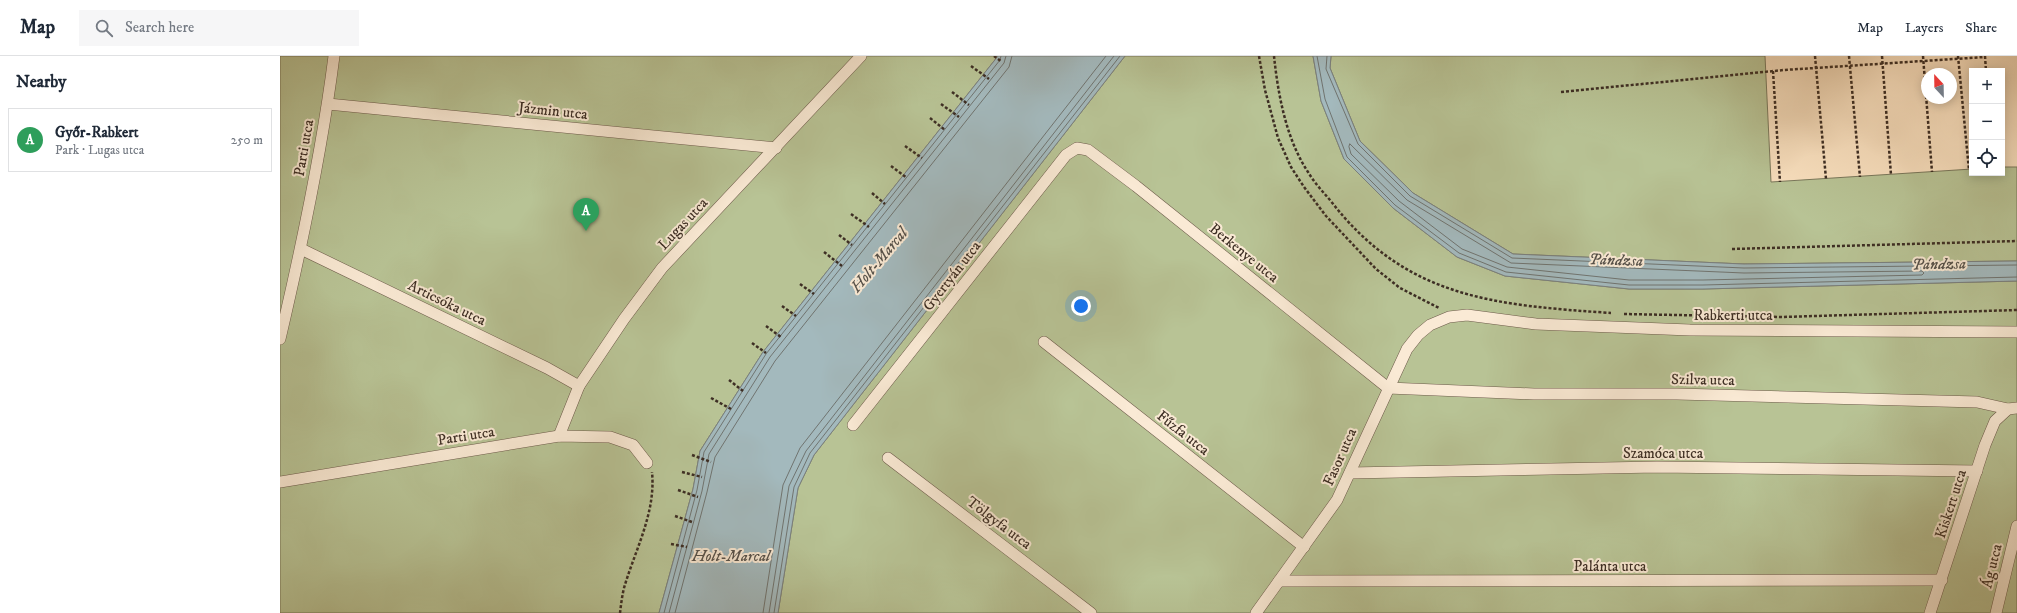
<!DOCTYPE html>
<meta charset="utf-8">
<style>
:root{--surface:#fff;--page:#f6f6f7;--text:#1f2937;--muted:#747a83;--line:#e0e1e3;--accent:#8f2418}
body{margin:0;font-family:"IM FELL DW Pica",serif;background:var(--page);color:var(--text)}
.controls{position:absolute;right:12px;top:12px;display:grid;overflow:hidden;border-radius:0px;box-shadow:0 2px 10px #0003}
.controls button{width:36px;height:36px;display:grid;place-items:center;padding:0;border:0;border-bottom:1px solid var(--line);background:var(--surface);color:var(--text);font:20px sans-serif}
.compass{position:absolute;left:1641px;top:12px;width:36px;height:36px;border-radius:50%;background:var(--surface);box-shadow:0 2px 10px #0003;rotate:338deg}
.you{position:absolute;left:801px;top:250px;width:14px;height:14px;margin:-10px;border:3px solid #fff;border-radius:50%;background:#1a73e8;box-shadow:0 0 0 6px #1a73e833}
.badge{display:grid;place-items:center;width:26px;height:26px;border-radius:50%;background:var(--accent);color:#fff;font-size:13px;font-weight:700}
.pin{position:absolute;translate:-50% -33px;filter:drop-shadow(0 1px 2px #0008)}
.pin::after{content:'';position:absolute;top:21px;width:14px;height:12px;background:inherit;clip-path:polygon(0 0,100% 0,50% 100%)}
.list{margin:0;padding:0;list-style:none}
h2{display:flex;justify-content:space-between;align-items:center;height:52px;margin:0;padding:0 16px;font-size:17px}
h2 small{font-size:13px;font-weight:400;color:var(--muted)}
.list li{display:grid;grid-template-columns:26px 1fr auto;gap:12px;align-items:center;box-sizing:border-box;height:64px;margin:0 8px 8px;padding:0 8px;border:1px solid var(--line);border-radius:0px}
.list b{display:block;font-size:15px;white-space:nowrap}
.list p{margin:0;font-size:13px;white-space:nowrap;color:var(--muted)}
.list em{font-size:13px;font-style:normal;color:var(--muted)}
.icon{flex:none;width:22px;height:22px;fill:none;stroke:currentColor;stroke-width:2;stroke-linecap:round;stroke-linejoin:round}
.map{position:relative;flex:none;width:1737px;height:557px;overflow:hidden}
header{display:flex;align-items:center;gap:24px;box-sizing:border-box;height:56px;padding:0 20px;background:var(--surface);border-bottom:1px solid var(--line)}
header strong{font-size:19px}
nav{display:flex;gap:22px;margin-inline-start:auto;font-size:14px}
.search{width:280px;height:36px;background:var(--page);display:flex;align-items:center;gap:10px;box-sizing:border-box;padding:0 14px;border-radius:0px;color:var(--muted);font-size:15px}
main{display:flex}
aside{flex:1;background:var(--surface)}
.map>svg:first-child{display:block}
.green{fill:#b8c395;stroke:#7a785c}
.water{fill:#a3b9bd;stroke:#7a8180}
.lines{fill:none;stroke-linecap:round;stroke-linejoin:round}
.shore{stroke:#707470;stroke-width:1}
.street-casing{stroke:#6c5a4a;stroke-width:12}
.path{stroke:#3d2e24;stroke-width:2.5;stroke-dasharray:3 2;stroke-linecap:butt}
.street{stroke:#faead5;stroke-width:11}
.labels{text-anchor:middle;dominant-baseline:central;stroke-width:4;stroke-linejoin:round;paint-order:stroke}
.street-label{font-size:15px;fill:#3d2e24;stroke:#faead5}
.water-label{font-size:16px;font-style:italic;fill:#56514a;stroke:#faead5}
</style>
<header>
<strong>Map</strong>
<div class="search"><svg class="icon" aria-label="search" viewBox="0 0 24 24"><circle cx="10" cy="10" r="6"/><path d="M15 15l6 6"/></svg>Search here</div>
<nav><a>Map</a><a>Layers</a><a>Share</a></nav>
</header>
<main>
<aside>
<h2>Nearby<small></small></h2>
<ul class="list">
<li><span class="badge" style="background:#2e9e5b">A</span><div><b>Győr-Rabkert</b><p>Park · Lugas utca</p></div><em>250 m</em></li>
</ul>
</aside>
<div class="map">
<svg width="1737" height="557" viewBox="0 0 1737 557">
<rect width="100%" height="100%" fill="#f8dfbe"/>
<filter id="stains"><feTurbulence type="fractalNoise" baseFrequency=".005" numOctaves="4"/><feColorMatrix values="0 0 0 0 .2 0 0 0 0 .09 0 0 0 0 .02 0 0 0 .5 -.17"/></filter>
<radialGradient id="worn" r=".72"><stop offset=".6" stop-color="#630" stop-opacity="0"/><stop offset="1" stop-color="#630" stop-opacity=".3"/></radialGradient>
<g class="green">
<path d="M0,0H718L483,296L420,395L413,433L379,557H0Z"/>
<path d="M845,0H1033L1041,45L1064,103L1113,152L1177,201L1225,220L1349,233H1423L1737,225V557H498L518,432L534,399Z"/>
<path d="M1051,0H1485L1491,126L1692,113V117H1722V111H1737V205L1464,208L1233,198L1133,137L1080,85L1050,12Z"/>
</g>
<g class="water">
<path d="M718,0H845L534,399L518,432L498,557H379L413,433L420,395L483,296Z"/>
<path d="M1033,0H1051L1050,12L1080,85L1133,137L1233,198L1464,208L1737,205V225L1423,233H1349L1225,220L1177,201L1113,152L1064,103L1041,45Z"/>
</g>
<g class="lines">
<g class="shore">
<path d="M1037,0L1045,43L1067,101L1115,149L1179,197L1226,216L1349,229H1423L1737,221"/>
<path d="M1047,0L1046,13L1078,88L1130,140L1232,202L1464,212L1737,209"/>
<path d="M1070,88L1127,144L1231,207L1464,217L1642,215L1644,217L1642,219L1423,224H1349L1227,211L1182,193L1119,145L1071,98L1069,91Z"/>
<path d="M384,557L417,434L424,396L486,298L720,4L721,0"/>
<path d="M389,557L422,435L429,398L490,301L724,7L726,0"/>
<path d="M395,557L427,436L435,401L495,305L729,11L732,0"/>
<path d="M483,557L503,429L520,392L826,0"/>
<path d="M489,557L509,430L526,395L834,0"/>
<path d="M494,557L514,431L530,397L840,0"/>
</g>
<defs>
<g id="street">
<path d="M48,48L496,92"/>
<path d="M21,193L267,312L299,330"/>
<path d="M0,283C22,189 42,95 54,0"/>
<path d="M764,286L1024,491"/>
<path d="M573,369L786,99L797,92L808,94L856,130L1108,332L1254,338H1397L1697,346L1728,353L1737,352"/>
<path d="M279,380L299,330L344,263L382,212L581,0"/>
<path d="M608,402L811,557"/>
<path d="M1070,417L1377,411L1697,415"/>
<path d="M0,426L279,380L330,381L353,389L367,407"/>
<path d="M999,525L1662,524"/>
<path d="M976,557L1057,444L1127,293L1138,279L1150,269L1169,261L1187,259L1256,268L1410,274L1737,276"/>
<path d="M1650,557L1705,389L1715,365L1728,353"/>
<path d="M1716,557L1737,470"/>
</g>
</defs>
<use href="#street" class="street-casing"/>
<g class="path">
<path d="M714,0L722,6"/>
<path d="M979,0L985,34L998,82L1011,111L1024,131L1046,160L1096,213L1120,232L1159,252"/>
<path d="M994,0C998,38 1006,83 1028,116C1034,126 1042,135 1050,144C1126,243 1215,249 1331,257"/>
<path d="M1535,0L1546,123"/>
<path d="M1569,0L1580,121"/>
<path d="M1602,0L1611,119"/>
<path d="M1643,0L1652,116"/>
<path d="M1678,0L1689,114"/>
<path d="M1705,0L1706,15"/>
<path d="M691,10L709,23"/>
<path d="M1493,15L1500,126"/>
<path d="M672,36L689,49"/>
<path d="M1281,36L1504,14L1705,1"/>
<path d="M661,48L679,61"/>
<path d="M650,62L665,74"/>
<path d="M625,90L642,102"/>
<path d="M611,110L627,122"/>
<path d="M592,137L605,148"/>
<path d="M571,158L589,171"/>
<path d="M559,179L572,189"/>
<path d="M1452,193L1737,185"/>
<path d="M544,196L562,210"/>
<path d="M520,228L534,238"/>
<path d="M502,250L516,260"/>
<path d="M1344,258L1502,261L1737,254"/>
<path d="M486,270L501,281"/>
<path d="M472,287L486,297"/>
<path d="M449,324L463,335"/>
<path d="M431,342L451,353"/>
<path d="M412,399L431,406"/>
<path d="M402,416L422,421"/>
<path d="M398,434L418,441"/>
<path d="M395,460L412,466"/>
<path d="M391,488L407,491"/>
<path d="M340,557C341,549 342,540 344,532C355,494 376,457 372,416"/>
</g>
<use href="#street" class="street"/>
</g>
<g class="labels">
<g class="street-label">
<text transform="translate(273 55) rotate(6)">Jázmin utca</text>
<text transform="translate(24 92) rotate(-80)">Parti utca</text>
<text transform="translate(403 168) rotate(-47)">Lugas utca</text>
<text transform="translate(964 197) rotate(39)">Berkenye utca</text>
<text transform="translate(672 220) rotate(-52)">Gyertyán utca</text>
<text transform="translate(167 247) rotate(26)">Articsóka utca</text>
<text x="1453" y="259">Rabkerti utca</text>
<text transform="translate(1423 324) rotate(1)">Szilva utca</text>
<text transform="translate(903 377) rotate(38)">Fűzfa utca</text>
<text transform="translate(186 380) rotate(-9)">Parti utca</text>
<text x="1383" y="397">Szamóca utca</text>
<text transform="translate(1060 401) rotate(-66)">Fasor utca</text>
<text transform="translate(1671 448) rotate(-72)">Kiskert utca</text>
<text transform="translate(719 467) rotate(37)">Tölgyfa utca</text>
<text x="1330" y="510">Palánta utca</text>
<text transform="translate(1712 510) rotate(-76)">Ág utca</text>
</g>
<g class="water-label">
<text transform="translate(599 204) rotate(-50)">Holt-Marcal</text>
<text transform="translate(1336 204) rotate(2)">Pándzsa</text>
<text transform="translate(1659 208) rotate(-1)">Pándzsa</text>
<text x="451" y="500">Holt-Marcal</text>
</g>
</g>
<rect width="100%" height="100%" filter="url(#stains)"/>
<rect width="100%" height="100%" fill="url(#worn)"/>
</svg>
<div class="controls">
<button>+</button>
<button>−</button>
<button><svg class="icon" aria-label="locate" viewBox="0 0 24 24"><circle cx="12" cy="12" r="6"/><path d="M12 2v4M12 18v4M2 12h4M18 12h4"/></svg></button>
</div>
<svg class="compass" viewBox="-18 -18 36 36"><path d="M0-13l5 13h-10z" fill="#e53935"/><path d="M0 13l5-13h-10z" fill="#747a83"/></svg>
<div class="you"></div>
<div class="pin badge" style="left:306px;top:175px;background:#2e9e5b">A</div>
</div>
</main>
